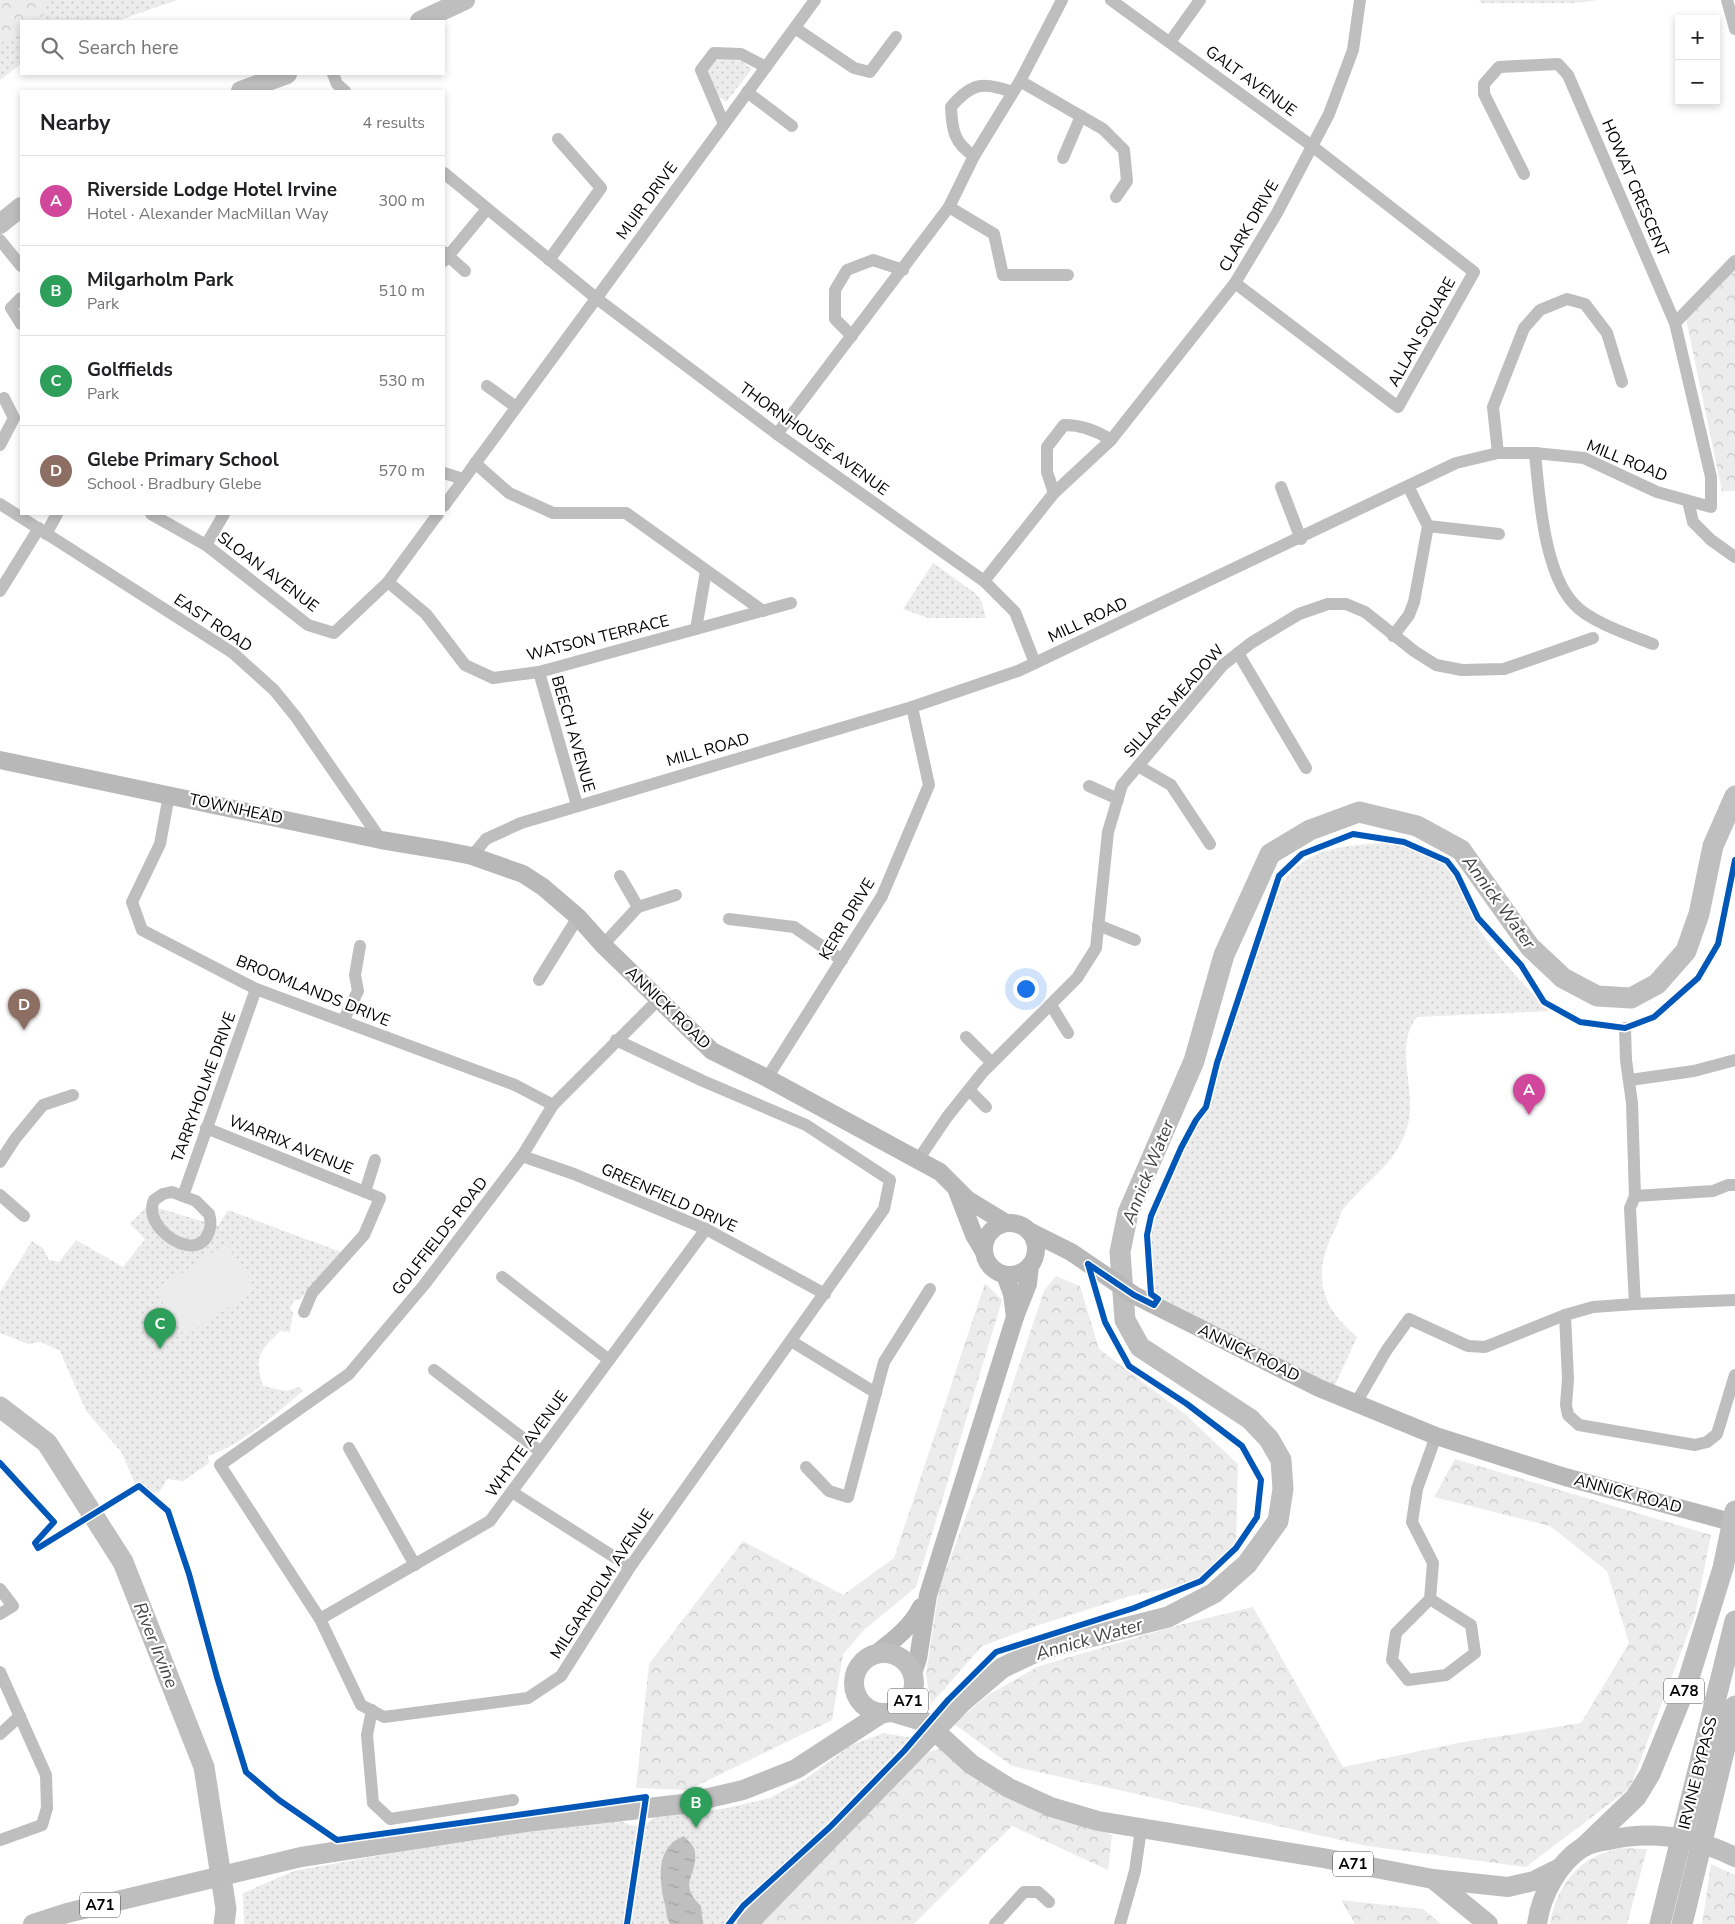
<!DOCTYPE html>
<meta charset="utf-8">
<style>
:root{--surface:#fff;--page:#f6f6f6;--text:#202124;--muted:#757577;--line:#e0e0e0;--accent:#595959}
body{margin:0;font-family:"Nunito Sans",sans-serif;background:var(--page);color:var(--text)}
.controls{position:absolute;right:15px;top:15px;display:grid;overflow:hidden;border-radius:0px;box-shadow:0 2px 8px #0003}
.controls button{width:45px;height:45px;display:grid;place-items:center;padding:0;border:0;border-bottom:1px solid var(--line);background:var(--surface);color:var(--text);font:25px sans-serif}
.you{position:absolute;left:1025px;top:988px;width:18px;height:18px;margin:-12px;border:4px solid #fff;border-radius:50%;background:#1a73e8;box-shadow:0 0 0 8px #1a73e833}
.badge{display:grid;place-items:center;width:32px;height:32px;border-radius:50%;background:var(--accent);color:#fff;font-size:16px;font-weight:700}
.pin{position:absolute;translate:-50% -41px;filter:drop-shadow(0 1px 2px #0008)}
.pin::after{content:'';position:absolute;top:26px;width:18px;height:15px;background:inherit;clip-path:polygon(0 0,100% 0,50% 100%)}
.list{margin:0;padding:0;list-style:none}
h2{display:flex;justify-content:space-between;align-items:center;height:65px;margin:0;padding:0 20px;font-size:21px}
h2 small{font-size:16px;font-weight:400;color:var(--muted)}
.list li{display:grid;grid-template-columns:32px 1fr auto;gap:15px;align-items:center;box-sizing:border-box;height:90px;padding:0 20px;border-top:1px solid var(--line)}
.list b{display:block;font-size:19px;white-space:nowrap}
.list p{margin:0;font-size:16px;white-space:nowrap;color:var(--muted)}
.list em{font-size:16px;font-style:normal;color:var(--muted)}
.icon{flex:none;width:28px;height:28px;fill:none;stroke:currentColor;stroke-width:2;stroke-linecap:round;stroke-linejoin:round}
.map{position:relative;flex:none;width:1735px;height:1924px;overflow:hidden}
.search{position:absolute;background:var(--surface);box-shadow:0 2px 8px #0003;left:20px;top:20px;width:425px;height:55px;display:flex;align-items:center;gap:12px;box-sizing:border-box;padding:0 18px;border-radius:0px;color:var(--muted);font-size:19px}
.panel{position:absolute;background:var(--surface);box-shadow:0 2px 8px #0003;left:20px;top:90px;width:425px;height:425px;border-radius:0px}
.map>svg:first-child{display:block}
.grass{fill:url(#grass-dots)}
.forest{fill:url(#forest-crowns)}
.garden{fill:#ececec}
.water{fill:url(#water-ripples)}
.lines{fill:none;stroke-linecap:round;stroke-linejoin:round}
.river{stroke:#bfbfbf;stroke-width:21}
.minor{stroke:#bebebe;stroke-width:12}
.secondary{stroke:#b8b8b8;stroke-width:18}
.primary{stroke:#bebebe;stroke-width:20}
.trunk{stroke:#bebebe;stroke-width:21}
.cycleway-casing{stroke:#fff;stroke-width:9}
.cycleway{stroke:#0057b8;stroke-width:6}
.labels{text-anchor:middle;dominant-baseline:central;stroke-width:4.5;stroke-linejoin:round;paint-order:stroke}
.shield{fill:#fff;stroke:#4c4c4c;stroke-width:1}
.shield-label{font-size:15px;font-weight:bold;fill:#000}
.street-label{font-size:16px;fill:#000;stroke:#fff}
.water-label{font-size:18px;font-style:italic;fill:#444;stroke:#fff}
</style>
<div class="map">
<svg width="1735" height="1924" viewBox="0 0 1735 1924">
<defs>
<pattern id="grass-dots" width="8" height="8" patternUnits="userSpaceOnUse" patternTransform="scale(1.25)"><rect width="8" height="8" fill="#ececec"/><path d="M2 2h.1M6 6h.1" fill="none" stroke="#c9c9c9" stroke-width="1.8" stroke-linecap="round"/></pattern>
<pattern id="forest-crowns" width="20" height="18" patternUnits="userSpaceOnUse" patternTransform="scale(1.25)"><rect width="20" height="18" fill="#ececec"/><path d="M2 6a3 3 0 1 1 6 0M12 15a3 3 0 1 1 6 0" fill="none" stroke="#c9c9c9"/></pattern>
<pattern id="water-ripples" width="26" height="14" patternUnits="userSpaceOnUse" patternTransform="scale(1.25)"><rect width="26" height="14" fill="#bfbfbf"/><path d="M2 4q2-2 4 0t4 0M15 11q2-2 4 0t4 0" fill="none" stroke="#a2a2a2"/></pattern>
</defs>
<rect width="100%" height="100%" fill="#fff"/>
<g class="grass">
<path d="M0,0H177L117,21H21V64L0,80Z"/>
<path d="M1479,0H1598L1574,3H1482Z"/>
<path d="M722,58L741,61L752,69L726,102L717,95L708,71L715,61Z"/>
<path d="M933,563L975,593L981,600L986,618H928L903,609Z"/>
<path d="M1386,843C1406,845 1447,858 1457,876C1467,892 1469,913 1479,929C1499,959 1524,985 1549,1011L1417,1017C1393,1046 1417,1090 1408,1124C1398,1163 1369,1178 1345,1207C1339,1213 1340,1220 1336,1227C1312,1272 1318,1304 1357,1337L1334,1387L1156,1296L1152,1290L1150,1241L1151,1228L1189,1138L1198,1123L1209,1110L1217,1074L1278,890C1303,847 1341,846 1386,843Z"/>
<path d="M148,1205L218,1226L228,1210L341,1252L300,1300H294L290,1308L293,1313L290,1332L280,1331C259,1353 254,1355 263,1386L285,1391L300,1387L303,1391C275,1414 243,1444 208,1456L209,1463L183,1481L167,1479L159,1493L138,1491L122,1453L86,1411L60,1351L41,1342L28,1344L0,1333V1292L32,1241L43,1248L49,1260L59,1262L76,1240L123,1267L145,1239L130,1224Z"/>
<path d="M884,1733L912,1738L886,1763L831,1829L744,1910L734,1924H244L243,1893L294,1871L475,1838L621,1821C635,1828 642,1828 653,1818L727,1808L770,1798L807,1778L851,1745Z"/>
</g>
<g class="forest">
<path d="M0,0H44L45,14L34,21H21V30L0,44Z"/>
<path d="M1735,266V491H1722L1686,319Z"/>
<path d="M1056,1276L1080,1286L1099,1349L1185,1414L1238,1464L1236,1548L1193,1584L1130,1596L1036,1626L982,1646L931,1704L926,1675L939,1588L988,1458L1044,1291Z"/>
<path d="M985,1283L1002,1300L916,1587L864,1630L843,1654L832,1720L688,1790L636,1788L649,1664L743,1541L843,1595L894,1558Z"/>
<path d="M1455,1459L1711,1535L1695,1615L1630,1788L1526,1867L1367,1846L1012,1766L954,1724L988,1695L1039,1666L1183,1624L1253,1607L1343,1767L1458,1743L1581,1723L1629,1643L1607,1571L1550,1526L1434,1497Z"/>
<path d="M940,1748L1112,1835L1108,1870L1012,1826L914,1924H756L813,1855L907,1760Z"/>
<path d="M1620,1848L1647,1849L1627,1924H1550C1554,1897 1569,1871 1594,1857C1601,1853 1612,1851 1620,1848Z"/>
<path d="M1711,1864L1735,1875V1924H1702Z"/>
<path d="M1341,1900L1423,1909L1441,1924H1355Z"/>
</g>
<path class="garden" d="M226,1244L256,1289L185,1336L155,1291Z"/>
<path class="water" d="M684,1836C688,1841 694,1845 695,1852C698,1876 677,1883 701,1906L703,1924H670C666,1918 667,1912 665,1905C659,1879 655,1847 684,1836Z"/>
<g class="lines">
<g class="river">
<path d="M0,1407L47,1443L123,1562L204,1767L226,1909L224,1924"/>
<path d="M747,1924L962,1702L1002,1668L1042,1649L1168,1617L1214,1593L1247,1564L1278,1521L1283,1489L1281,1460L1269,1439L1250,1419L1140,1347L1125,1320L1120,1252L1128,1213L1194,1061L1224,955L1270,854L1310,830L1359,812L1417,826L1461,850L1530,947L1563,978L1597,996L1631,998L1657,984L1686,951L1699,914L1713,846L1735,796"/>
</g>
<g class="minor">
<path d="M1111,0L1312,146L1474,272L1398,407L1235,283"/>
<path d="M1727,0L1735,29"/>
<path d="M795,28L854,68L870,72L896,37"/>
<path d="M1170,42L1200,0"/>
<path d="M333,74L337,84L345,91"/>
<path d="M1020,81L1103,129L1124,150L1127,181L1116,197"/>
<path d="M747,92L792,126"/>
<path d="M724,124L701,70L714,53L741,54L766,67"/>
<path d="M974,156C954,143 952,130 951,107C971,83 983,81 1012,92"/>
<path d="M1063,158L1081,116"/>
<path d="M444,173L596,298L777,434L984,581L1015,612L1035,663"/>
<path d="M949,207L994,234L1003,275H1068"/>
<path d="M0,240L21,266"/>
<path d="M444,252L465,271"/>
<path d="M549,260L601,188L558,139"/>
<path d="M444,261L487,209"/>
<path d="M21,298L11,308L21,324"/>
<path d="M1675,323L1735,261"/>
<path d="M852,336L835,319V290L847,270L873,260L903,270"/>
<path d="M487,386L516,407"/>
<path d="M777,434L949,207L974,156L1020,81L1062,0"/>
<path d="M0,445L14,418L4,398"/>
<path d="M1498,453L1493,407L1524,328L1540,310L1567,299L1585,304L1607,333L1622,382"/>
<path d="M1535,453C1539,495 1544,573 1574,604C1590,622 1630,635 1653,644"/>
<path d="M475,463L509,493L553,513H626L763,611"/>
<path d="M444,473L463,479"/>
<path d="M1281,487L1301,539"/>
<path d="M1054,493L1047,472V447L1064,425C1082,425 1096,430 1111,440"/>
<path d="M1688,501L1693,522L1711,540L1735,557"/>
<path d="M0,504L233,653L274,690L296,717L381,840"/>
<path d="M444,506L815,0"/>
<path d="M151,514L206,545L308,625L334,633L388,582L438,514"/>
<path d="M1428,526L1499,534"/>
<path d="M46,534L57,514"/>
<path d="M206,545L224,514"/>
<path d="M984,581L1054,493L1111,440L1235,283L1277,213L1329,114L1353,50L1360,0"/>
<path d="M388,582L426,614L465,665L493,678L539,672L791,603"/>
<path d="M0,591L39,528"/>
<path d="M696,629L706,571"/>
<path d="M1393,636L1409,615L1414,602L1428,526L1408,486"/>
<path d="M1238,653L1306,768"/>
<path d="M539,672L577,805"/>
<path d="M1138,766L1171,785L1210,844"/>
<path d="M1089,786L1118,799"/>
<path d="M169,795L160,844L132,902L142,930L256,989L515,1085L553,1105"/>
<path d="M472,856L486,839L521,823L912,707L1018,671L1456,463L1498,453H1535L1584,458L1657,492L1711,507V477L1675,323L1568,75L1558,64L1499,67L1484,84V94L1524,174"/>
<path d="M620,876L638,907"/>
<path d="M729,919L794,927L842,960"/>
<path d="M1098,925L1135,940"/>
<path d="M603,945L638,907L676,895"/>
<path d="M539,980L578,917"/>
<path d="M1051,1005L1068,1033"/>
<path d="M343,1021L358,991L355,975L360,946"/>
<path d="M966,1037L992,1063"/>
<path d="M616,1040L703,1081L806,1125L890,1180L884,1209L630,1567L561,1676L528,1698L384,1717L361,1705L320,1619L220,1465L349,1374L424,1285L522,1156L553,1105L658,1000"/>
<path d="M767,1078L882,896L929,785L912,707"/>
<path d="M1630,1080L1694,1071L1735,1060"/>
<path d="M969,1090L986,1107"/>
<path d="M206,1128L380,1198L364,1235L312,1293L304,1312"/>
<path d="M522,1156L574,1174L706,1229L825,1294"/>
<path d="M918,1160L947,1117L983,1072L1077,978L1096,948L1108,832L1122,785L1223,665L1251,643L1299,614L1328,604H1346L1365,612L1414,651L1436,665L1462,670L1504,669L1593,638"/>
<path d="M0,1162L15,1139L43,1105L73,1095"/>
<path d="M172,1192L196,1201L209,1214C214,1228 206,1249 187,1245C169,1242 145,1220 154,1200L163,1194Z"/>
<path d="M365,1192L375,1160"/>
<path d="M0,1195L24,1216"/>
<path d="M183,1196L256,989"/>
<path d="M1635,1196L1713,1191L1728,1185H1735"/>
<path d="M502,1277L609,1360"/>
<path d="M1635,1304L1735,1300"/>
<path d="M1565,1315L1568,1379L1566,1405L1568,1415L1579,1425L1695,1445L1707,1442L1717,1434L1735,1375"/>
<path d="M791,1341L876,1393"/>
<path d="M434,1370L541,1452"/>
<path d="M1356,1403L1386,1351L1409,1319L1468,1346L1485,1347L1565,1315L1593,1307L1635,1304L1630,1208L1635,1196L1632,1103L1626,1060L1625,1028"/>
<path d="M349,1448L415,1565"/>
<path d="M806,1467L829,1491L848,1497L884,1362L930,1289"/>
<path d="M512,1492L630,1567"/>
<path d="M0,1589L13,1606L0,1614"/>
<path d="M1430,1599L1471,1625L1475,1653L1446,1675L1408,1680L1392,1660L1396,1633L1430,1599L1433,1563L1412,1522L1417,1489L1436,1436"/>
<path d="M320,1619L490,1521L706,1229"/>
<path d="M0,1672L46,1775L47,1808L42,1825L0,1840"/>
<path d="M372,1710L367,1735L373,1803L390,1819L513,1800"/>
<path d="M0,1734L20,1716"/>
<path d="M995,1924L1024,1892H1038L1049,1902"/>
<path d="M1120,1924L1135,1871L1141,1829"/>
</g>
<g class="secondary">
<path d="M0,760L381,840L447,851L472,856L523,874L543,887L578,917L603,945L712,1051L767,1078L940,1172L968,1200L1006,1223"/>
<path d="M957,1191L974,1235L983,1250"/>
<circle cx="1010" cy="1249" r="26"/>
<path d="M1031,1232L1071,1252L1134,1295L1319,1388L1436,1436L1565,1477L1735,1523"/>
<path d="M1005,1275L1012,1294L1015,1317"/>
<path d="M877,1653C895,1639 911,1627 921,1607"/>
<path d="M913,1673L918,1659L928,1595L1015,1317L1028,1284L1030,1266"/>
</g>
<g class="primary">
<path d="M420,21L465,0"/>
<path d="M241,91L287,74"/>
<path d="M0,224L21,207"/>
<circle cx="884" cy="1683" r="30"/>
<path d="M892,1712L925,1722L971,1764L1009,1788L1051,1807L1098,1821L1323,1858L1433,1879L1508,1887L1534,1881L1560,1868"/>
<path d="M1433,1879L1488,1924"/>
<path d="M33,1924L67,1913L301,1857L526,1822L683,1804L743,1790L796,1769L882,1713"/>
<path d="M1537,1924C1541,1895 1558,1863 1583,1847C1590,1843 1601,1841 1609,1840C1653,1830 1694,1837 1735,1857"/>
</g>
<g class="trunk">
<path d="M1585,1846L1636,1797L1650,1774L1688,1681L1723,1568L1735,1511"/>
<path d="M1660,1924L1735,1621"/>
<path d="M1682,1924L1735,1706"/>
</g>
<defs>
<g id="cycleway">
<path d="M1088,1264L1134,1295L1154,1305L1158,1299L1151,1294L1147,1235L1151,1216L1181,1148L1196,1120L1206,1107L1217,1063L1279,876L1302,854L1353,834L1404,842L1447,861L1457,874L1478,918L1521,965L1544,1002L1580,1022L1625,1028L1654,1017L1698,978L1718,944L1735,860"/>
<path d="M0,1463L54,1522L35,1543L38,1548L139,1486L168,1511L189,1574L217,1677L246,1772L279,1800L337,1840L646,1797L627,1924"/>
<path d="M729,1924L743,1906L830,1827L904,1751L948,1700L996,1652L1134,1608L1201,1581L1236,1548L1257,1517L1261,1480L1242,1446L1187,1404L1129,1366L1105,1322L1088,1264"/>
</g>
</defs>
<use href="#cycleway" class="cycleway-casing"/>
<use href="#cycleway" class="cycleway"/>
</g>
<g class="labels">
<g class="shield">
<rect x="1664" y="1678.5" width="40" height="25" rx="4"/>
<rect x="888" y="1688.5" width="40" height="25" rx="4"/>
<rect x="1333" y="1851.5" width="40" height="25" rx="4"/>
<rect x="80" y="1892.5" width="40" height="25" rx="4"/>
</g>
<g class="shield-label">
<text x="1684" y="1691">A78</text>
<text x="908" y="1701">A71</text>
<text x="1353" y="1864">A71</text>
<text x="100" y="1905">A71</text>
</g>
<g class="street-label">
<text transform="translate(1251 81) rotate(36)">GALT AVENUE</text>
<text transform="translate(1635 188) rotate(67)">HOWAT CRESCENT</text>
<text transform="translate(647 201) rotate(-54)">MUIR DRIVE</text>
<text transform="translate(1249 226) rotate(-60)">CLARK DRIVE</text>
<text transform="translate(1422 332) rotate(-61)">ALLAN SQUARE</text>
<text transform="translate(814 439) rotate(36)">THORNHOUSE AVENUE</text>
<text transform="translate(1627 461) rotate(22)">MILL ROAD</text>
<text transform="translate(268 572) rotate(37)">SLOAN AVENUE</text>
<text transform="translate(1088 620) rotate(-25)">MILL ROAD</text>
<text transform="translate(213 623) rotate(34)">EAST ROAD</text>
<text transform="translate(598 638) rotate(-14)">WATSON TERRACE</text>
<text transform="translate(1174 701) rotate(-49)">SILLARS MEADOW</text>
<text transform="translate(573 734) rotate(74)">BEECH AVENUE</text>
<text transform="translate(708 750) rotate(-16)">MILL ROAD</text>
<text transform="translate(236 809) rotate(12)">TOWNHEAD</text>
<text transform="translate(847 919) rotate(-59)">KERR DRIVE</text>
<text transform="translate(313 991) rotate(22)">BROOMLANDS DRIVE</text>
<text transform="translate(668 1008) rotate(44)">ANNICK ROAD</text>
<text transform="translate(204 1087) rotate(-70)">TARRYHOLME DRIVE</text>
<text transform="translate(291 1145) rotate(22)">WARRIX AVENUE</text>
<text transform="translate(669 1198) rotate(24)">GREENFIELD DRIVE</text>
<text transform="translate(440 1236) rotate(-52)">GOLFFIELDS ROAD</text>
<text transform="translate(1249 1353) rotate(26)">ANNICK ROAD</text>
<text transform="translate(527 1444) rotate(-54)">WHYTE AVENUE</text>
<text transform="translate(1628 1494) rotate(15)">ANNICK ROAD</text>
<text transform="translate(602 1584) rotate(-57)">MILGARHOLM AVENUE</text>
<text transform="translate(1698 1773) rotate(-76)">IRVINE BYPASS</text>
</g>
<g class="water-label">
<text transform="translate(1499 902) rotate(54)">Annick Water</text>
<text transform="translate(1148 1172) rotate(-68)">Annick Water</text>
<text transform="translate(1089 1639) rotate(-16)">Annick Water</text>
<text transform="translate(156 1645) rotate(68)">River Irvine</text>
</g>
</g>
</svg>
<div class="controls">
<button>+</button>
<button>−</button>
</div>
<div class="you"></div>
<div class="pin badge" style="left:1529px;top:1115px;background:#d1479c">A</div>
<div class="pin badge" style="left:696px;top:1828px;background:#2e9e5b">B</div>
<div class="pin badge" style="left:160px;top:1349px;background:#2e9e5b">C</div>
<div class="pin badge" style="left:24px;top:1030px;background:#8d6e63">D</div>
<div class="search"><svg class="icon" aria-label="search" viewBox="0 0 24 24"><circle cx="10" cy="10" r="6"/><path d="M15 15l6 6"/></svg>Search here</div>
<section class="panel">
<h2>Nearby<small>4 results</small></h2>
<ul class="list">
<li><span class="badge" style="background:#d1479c">A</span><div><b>Riverside Lodge Hotel Irvine</b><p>Hotel · Alexander MacMillan Way</p></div><em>300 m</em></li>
<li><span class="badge" style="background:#2e9e5b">B</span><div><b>Milgarholm Park</b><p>Park</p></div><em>510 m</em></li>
<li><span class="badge" style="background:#2e9e5b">C</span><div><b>Golffields</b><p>Park</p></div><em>530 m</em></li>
<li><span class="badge" style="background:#8d6e63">D</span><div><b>Glebe Primary School</b><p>School · Bradbury Glebe</p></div><em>570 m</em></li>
</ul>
</section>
</div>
